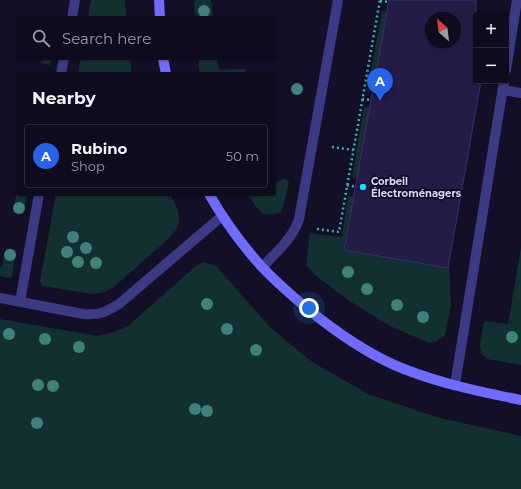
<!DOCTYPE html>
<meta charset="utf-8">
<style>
:root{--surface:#0e0b1c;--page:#1c1929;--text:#f1f3f6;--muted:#9b9ba3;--line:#2e2b3b;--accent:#2563eb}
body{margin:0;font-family:Montserrat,sans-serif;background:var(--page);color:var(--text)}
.controls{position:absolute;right:12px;top:12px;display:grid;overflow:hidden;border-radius:4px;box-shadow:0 1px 3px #0004}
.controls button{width:36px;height:36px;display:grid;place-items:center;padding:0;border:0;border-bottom:1px solid var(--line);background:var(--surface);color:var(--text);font:20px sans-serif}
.compass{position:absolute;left:425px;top:12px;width:36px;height:36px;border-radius:50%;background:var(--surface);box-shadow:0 1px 3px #0004;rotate:332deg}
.you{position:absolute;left:309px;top:308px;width:14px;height:14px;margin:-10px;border:3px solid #fff;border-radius:50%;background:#1a73e8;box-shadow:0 0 0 6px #1a73e833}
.badge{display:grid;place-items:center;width:26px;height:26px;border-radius:50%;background:var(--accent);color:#fff;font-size:13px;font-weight:700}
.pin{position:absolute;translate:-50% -33px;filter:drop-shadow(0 1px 2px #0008)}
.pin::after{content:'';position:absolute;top:21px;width:14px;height:12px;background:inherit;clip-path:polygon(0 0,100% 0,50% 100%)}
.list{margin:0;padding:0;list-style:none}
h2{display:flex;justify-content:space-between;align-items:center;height:52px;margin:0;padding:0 16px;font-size:17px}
h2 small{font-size:13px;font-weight:400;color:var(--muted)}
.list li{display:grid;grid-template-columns:26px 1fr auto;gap:12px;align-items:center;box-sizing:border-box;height:64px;margin:0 8px 8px;padding:0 8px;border:1px solid var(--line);border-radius:4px}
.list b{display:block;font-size:15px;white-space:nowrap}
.list p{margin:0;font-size:13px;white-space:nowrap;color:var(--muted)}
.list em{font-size:13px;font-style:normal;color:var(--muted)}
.icon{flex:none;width:22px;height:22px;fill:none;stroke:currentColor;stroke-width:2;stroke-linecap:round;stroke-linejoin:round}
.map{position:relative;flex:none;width:521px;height:489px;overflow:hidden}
.search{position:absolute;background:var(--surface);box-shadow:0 1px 3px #0004;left:16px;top:16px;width:260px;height:44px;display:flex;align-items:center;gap:10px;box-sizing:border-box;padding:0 14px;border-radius:4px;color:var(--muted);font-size:15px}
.panel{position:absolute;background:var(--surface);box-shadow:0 1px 3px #0004;left:16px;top:72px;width:260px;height:124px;border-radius:4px}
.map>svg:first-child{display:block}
.green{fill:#12302f}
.building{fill:#241b47;stroke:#3b2d73;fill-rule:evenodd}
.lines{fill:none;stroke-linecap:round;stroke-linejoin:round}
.path{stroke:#2fb8b0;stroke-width:2.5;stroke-dasharray:2 3;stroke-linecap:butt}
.lane{stroke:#3d3a85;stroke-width:10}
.secondary{stroke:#6f6bff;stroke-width:10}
.tree{fill:#3d827b}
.poi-dot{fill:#00e5ff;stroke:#130f26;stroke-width:1.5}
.labels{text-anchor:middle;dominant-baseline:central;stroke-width:4;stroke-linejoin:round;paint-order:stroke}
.poi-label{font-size:10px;font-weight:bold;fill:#d9d4ff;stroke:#130f26;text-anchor:start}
</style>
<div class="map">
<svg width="521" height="489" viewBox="0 0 521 489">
<rect width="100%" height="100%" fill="#130f26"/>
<g class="green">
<path d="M91,0H125L126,18H88Z"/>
<path d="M194,0H211L213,18H195Z"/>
<path d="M382,11L387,12L373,92H367Z"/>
<path d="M42,58H52L51,65L41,63Z"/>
<path d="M81,58H130L132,74H78Z"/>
<path d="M198,58H217L219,70L242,69L246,70L245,74H200Z"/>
<path d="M364,107H370L357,178H352Z"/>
<path d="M286,178L289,183L283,207L280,213C260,218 258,209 248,194H274V183Z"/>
<path d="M18,184V194H27L23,214L13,212Z"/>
<path d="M56,194H170L178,210L179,221L176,230L167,240L114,287L102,293L91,294L43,286L40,281Z"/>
<path d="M348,196H354L343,250L449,267L451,305L445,335L437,341L429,343L390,326L348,300L315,275L306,265L310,233L332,236L342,237Z"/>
<path d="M521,247V365L487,359L481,353L480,344L483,325L485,321L508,324Z"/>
<path d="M6,248L16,250L12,277L8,278L0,276V267H2Z"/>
<path d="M204,262L216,266L271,328L312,362L368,394L436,417L521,436V489H0V319L98,336L111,333L128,326L197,265Z"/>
</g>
<path class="building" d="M389,0H476V81H481L448,268L344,250ZM431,18H455V42H431Z"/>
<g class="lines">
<g class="path">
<path d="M380,1L389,2"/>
<path d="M362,99L371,100"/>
<path d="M332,147L353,150"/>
<path d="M347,185L356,187"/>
<path d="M317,229L339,232L380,0"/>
</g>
<g class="lane">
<path d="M72,18L75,0"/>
<path d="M506,70L517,0"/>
<path d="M61,74L64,58"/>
<path d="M503,90L521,93"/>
<path d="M262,267C276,253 293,238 299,219L338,0"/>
<path d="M0,298L83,314C100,315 104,313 119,304L222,216"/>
<path d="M20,302L39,194"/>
<path d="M455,385L504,81"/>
</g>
<g class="secondary">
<path d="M159,0L160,18"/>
<path d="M163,58L166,74"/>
<path d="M209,194C224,220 242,245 262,267C280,286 299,302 319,318C345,338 373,357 404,369C442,384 482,392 521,400"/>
</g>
</g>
<g class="tree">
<circle cx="204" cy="11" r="6"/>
<circle cx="297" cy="89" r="6"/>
<circle cx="19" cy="208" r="6"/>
<circle cx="73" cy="237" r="6"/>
<circle cx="86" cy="248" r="6"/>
<circle cx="67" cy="252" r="6"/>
<circle cx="10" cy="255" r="6"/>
<circle cx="78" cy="262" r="6"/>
<circle cx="96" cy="263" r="6"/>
<circle cx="348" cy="272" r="6"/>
<circle cx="367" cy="289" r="6"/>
<circle cx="207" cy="304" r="6"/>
<circle cx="397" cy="305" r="6"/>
<circle cx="423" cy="317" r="6"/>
<circle cx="227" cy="329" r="6"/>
<circle cx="9" cy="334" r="6"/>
<circle cx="512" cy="337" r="6"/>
<circle cx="45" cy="339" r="6"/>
<circle cx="79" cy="347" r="6"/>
<circle cx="256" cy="350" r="6"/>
<circle cx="38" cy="385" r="6"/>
<circle cx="53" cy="386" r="6"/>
<circle cx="195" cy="409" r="6"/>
<circle cx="207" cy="411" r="6"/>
<circle cx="37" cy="423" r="6"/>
</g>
<circle class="poi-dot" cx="363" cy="187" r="4"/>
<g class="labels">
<g class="poi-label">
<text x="371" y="181">Corbeil<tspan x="371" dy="12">Électroménagers</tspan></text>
</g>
</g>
</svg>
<div class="controls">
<button>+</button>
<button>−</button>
</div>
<svg class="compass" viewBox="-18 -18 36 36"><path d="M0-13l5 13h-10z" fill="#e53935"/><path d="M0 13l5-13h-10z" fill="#9b9ba3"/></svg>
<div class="you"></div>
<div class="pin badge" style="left:380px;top:101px">A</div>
<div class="search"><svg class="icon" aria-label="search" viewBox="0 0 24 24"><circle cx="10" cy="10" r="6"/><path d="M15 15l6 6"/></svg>Search here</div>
<section class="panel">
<h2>Nearby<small></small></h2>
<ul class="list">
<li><span class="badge">A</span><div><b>Rubino</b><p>Shop</p></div><em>50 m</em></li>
</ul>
</section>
</div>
